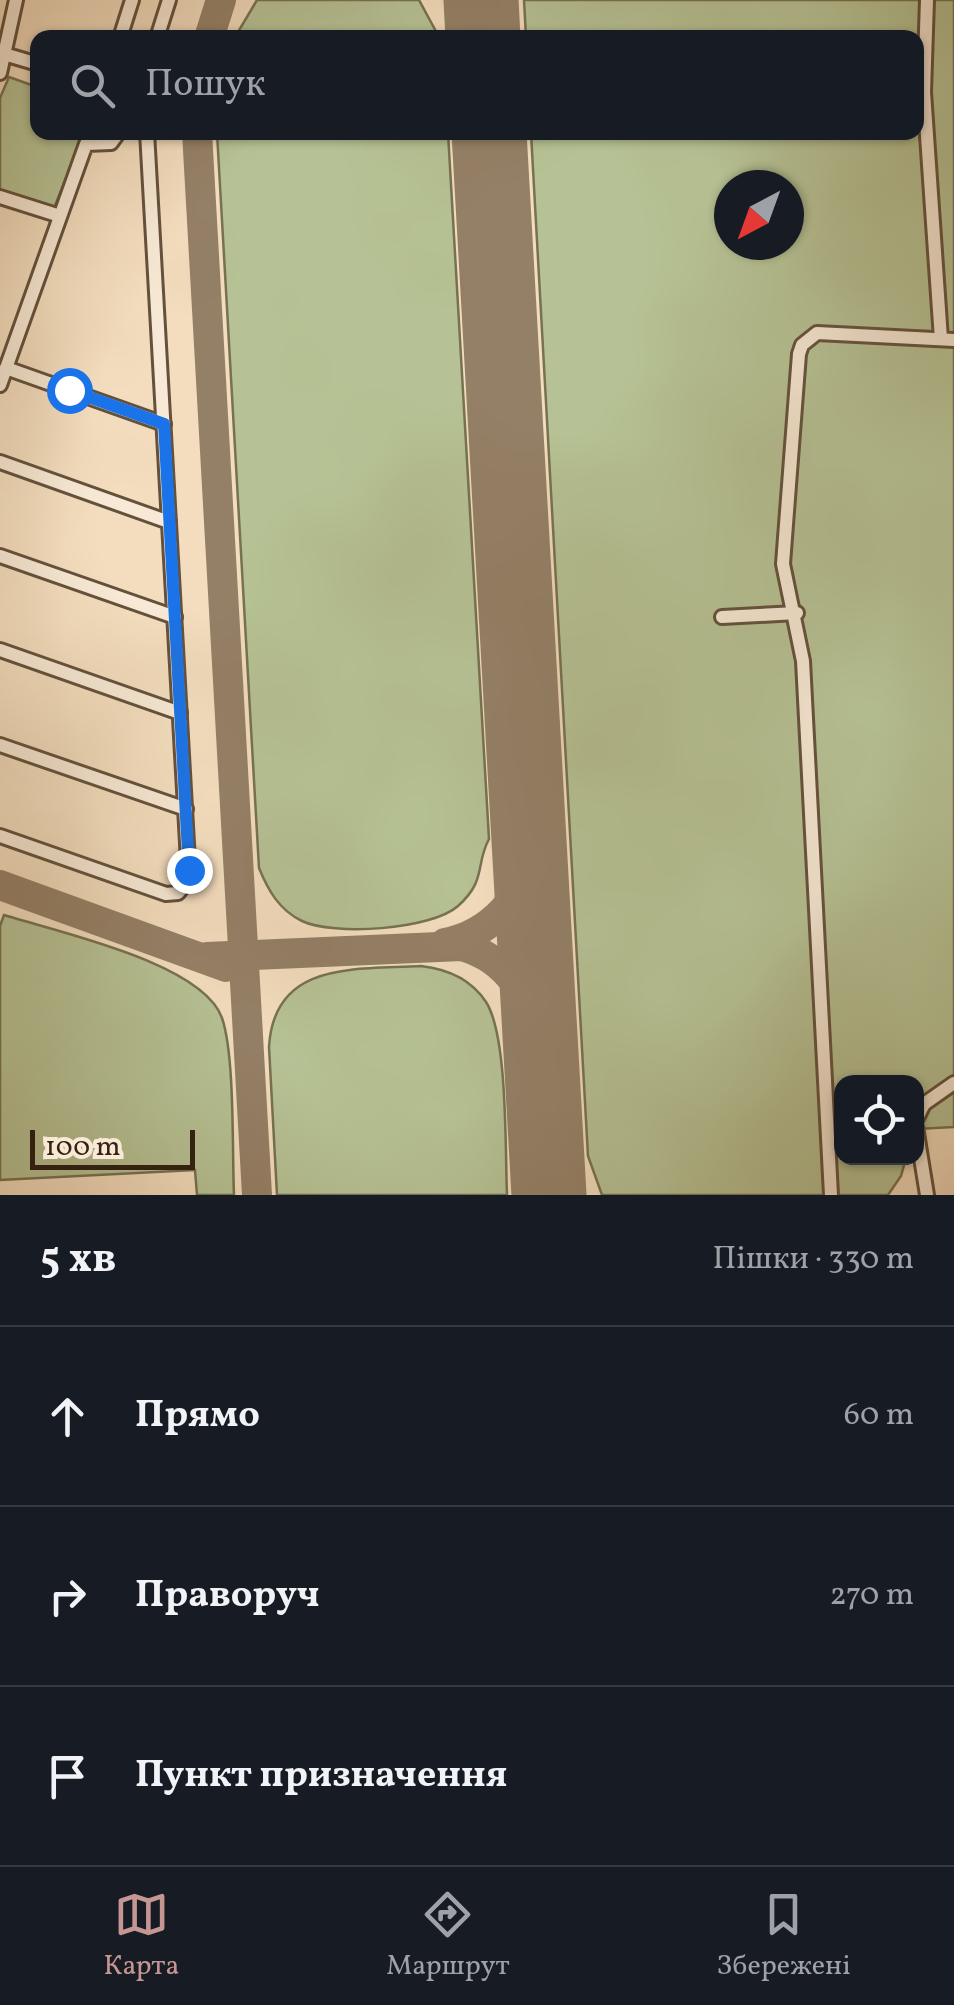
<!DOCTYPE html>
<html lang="uk">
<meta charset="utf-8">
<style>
:root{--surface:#171b24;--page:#242831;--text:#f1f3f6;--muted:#9ea1a6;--line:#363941;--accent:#c59692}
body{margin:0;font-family:Vollkorn,serif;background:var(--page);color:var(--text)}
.controls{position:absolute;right:30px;bottom:30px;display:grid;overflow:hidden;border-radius:20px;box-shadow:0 2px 8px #0004}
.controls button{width:90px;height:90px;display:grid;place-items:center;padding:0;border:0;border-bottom:2px solid var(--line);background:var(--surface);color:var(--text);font:50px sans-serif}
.compass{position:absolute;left:714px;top:170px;width:90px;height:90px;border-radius:50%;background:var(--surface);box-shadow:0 2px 8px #0004;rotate:221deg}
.scale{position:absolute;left:30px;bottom:25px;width:165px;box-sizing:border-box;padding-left:10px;border:5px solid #352210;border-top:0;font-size:28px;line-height:35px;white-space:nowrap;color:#352210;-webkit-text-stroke:8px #f7e9d5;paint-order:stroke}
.stop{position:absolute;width:30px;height:30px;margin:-22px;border:8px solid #1a73e8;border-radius:50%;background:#fff}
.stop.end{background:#1a73e8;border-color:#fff;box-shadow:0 2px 10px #0008}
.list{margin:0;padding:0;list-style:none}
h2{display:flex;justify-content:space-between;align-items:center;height:130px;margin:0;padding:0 40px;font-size:42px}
h2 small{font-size:32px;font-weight:400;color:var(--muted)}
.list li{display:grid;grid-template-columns:65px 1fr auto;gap:30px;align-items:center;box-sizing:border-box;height:180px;padding:0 40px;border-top:2px solid var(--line)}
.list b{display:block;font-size:38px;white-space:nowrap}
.list em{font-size:32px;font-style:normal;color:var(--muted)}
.icon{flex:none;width:55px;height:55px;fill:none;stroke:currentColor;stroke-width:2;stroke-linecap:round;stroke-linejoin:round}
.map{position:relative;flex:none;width:954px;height:1195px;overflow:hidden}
.search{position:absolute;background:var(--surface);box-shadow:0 2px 8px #0004;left:30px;right:30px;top:30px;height:110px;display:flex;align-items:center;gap:25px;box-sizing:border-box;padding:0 35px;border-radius:20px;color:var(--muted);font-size:38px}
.sheet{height:670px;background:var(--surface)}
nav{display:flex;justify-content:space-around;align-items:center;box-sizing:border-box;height:140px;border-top:2px solid var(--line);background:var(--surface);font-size:28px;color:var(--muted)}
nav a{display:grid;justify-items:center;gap:5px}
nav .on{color:var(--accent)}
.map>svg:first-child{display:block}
.grass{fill:#b6c295;stroke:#767252;stroke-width:2.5;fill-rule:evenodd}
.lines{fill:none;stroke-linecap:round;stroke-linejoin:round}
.taxiway{stroke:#948067;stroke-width:30}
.runway{stroke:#948067;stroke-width:75}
.minor-casing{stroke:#64513c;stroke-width:18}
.minor{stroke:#f7e9d5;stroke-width:12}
.route{stroke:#1a73e8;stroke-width:12}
</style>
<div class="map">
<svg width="954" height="1195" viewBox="0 0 954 1195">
<rect width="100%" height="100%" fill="#f3ddbe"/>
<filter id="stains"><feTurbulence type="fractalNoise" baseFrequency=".002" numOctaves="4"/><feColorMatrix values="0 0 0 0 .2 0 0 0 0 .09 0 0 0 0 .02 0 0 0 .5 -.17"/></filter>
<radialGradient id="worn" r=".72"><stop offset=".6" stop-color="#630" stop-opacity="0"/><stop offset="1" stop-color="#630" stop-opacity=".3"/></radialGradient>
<g class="grass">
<path d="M257,0H419L439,37H235Z"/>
<path d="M524,0H954V1127L917,1129L916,1082H842V1158H906L901,1176L888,1195H602L588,1156L531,133L916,132V38L526,37ZM729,185H789V245H729Z"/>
<path d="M9,77L37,87L38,132L95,133V137L82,139L54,208L0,191V98Z"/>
<path d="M217,133H448L489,839C475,865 487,880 458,906C431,930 333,936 302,921C279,910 268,890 259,868Z"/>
<path d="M4,915C58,932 203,963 222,1018C235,1056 232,1150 234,1195H197L195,1170L0,1180V926Z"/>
<path d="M421,966C447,969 471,979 486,1002C508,1036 505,1150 507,1195H277L269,1047C274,960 356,970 421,966Z"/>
</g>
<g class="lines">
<g class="taxiway">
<path d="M473,0L483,34"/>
<path d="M209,38L221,0"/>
<path d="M197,132L257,1195"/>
<path d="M0,885L226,967"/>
<path d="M445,943C490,934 528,896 529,848"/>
<path d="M207,957L462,946C511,960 527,997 540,1041"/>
<path d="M547,1164L557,1195"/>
</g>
<g class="runway">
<path d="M481,0L483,38"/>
<path d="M489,132L549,1195"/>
</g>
<defs>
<g id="minor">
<path d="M927,0L924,92L941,339"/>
<path d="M120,38L132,0"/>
<path d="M157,38L169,0"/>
<path d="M4,54L38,64"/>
<path d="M0,73L16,0"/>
<path d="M0,197L60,216"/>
<path d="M6,368L164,424"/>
<path d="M0,385L86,144L111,143L119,132"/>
<path d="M0,462L169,522"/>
<path d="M0,556L175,617"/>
<path d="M722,617L797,613"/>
<path d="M0,650L180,713"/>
<path d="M0,745L186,809"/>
<path d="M0,836L166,894L178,893L189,879L147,132"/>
<path d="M916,1120L924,1104L954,1083"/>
<path d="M916,1127L927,1195"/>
<path d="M831,1195L803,661L783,564L799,354L802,345L817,333L954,340"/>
</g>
</defs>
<use href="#minor" class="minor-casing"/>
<use href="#minor" class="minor"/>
</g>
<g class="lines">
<path class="route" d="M69,390L164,424L189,870"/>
</g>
<rect width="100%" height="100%" filter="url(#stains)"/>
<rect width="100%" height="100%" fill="url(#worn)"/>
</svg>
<div class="controls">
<button><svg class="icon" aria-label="locate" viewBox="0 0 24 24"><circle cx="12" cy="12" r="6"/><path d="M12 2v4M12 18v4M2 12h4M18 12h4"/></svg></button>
</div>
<svg class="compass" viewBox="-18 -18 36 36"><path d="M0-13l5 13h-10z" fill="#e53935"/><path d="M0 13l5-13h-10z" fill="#9ea1a6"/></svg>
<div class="scale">100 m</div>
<div class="stop" style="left:69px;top:390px"></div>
<div class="stop end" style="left:189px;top:870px"></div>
<div class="search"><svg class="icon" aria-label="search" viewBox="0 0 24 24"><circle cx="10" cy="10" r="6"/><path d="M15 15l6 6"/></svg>Пошук</div>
</div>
<section class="sheet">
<h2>5 хв<small>Пішки · 330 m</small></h2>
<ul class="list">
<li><svg class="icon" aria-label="ahead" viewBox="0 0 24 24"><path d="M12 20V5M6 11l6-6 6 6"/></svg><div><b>Прямо</b></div><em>60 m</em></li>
<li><svg class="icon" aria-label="right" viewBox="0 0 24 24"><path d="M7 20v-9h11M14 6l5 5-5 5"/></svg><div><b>Праворуч</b></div><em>270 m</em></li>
<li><svg class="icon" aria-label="arrive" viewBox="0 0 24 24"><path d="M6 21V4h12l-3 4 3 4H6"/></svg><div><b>Пункт призначення</b></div></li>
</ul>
</section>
<nav>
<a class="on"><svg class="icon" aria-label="map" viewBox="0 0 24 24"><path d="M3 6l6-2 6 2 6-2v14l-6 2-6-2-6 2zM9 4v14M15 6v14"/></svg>Карта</a>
<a><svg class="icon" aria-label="directions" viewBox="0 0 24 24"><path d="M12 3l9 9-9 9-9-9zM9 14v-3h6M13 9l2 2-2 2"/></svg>Маршрут</a>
<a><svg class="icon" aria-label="saved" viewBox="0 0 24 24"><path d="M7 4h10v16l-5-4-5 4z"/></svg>Збережені</a>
</nav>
